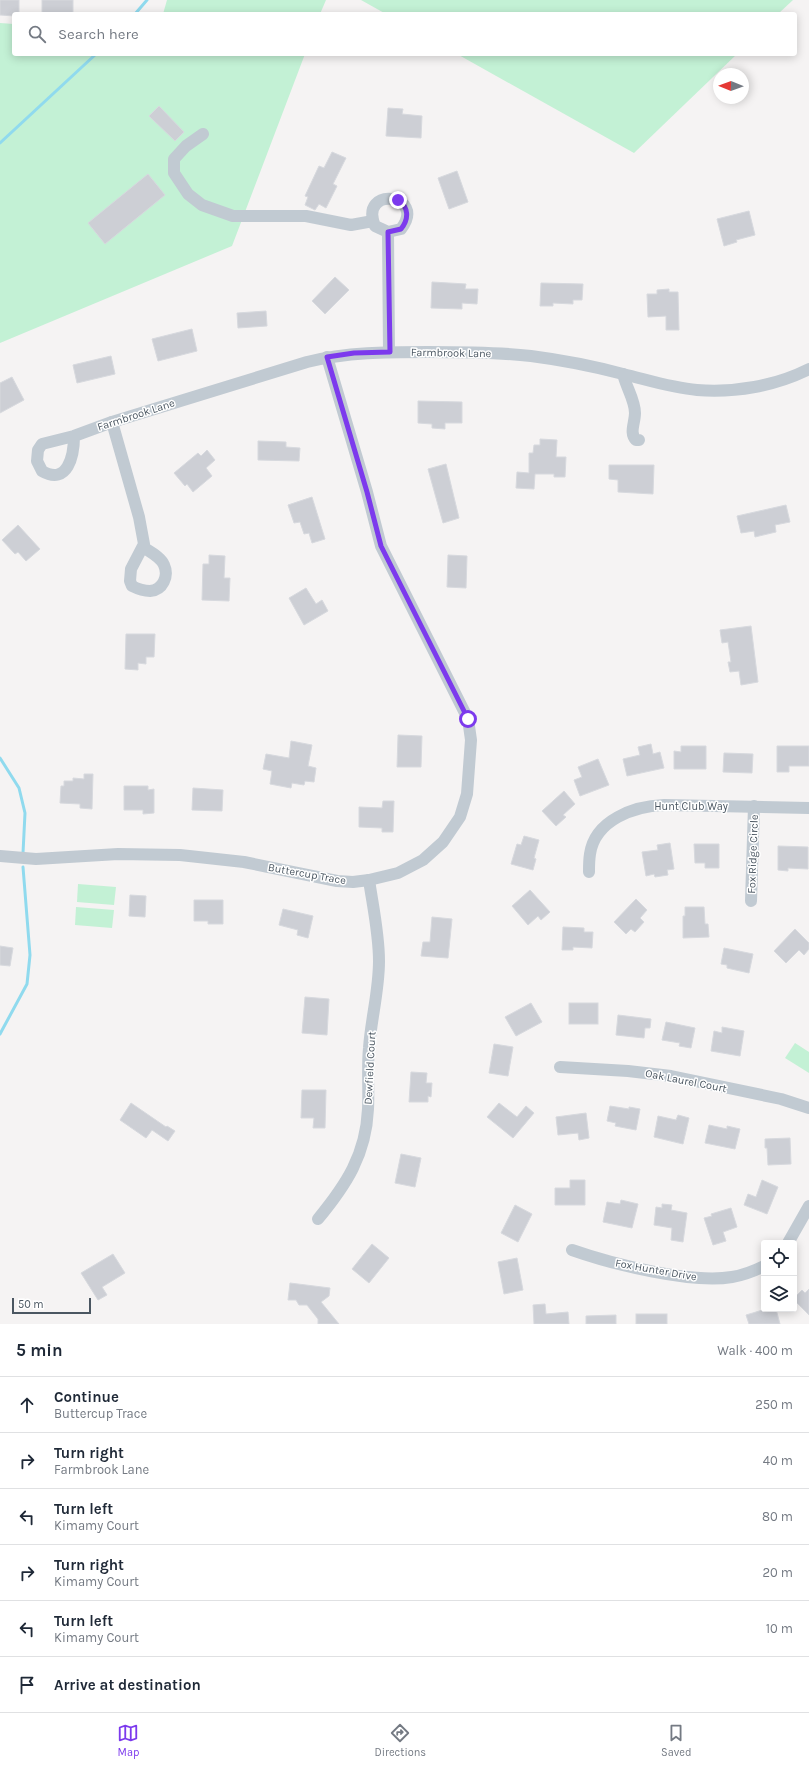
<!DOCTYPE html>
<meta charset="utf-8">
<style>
:root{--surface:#fff;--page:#f2f2f3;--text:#1f2937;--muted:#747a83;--line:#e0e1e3;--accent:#7c3aed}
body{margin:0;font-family:Karla,sans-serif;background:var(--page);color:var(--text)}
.controls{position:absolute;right:12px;bottom:12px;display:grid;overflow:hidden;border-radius:4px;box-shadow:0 2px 10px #0003}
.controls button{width:36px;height:36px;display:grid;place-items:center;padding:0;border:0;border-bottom:1px solid var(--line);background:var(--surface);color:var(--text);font:20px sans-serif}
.compass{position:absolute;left:713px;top:68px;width:36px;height:36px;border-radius:50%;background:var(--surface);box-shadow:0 2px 10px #0003;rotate:271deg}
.scale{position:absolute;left:12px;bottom:10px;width:79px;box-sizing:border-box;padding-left:4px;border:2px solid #4a5661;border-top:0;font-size:11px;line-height:14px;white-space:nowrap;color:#4a5661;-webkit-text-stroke:3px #fff;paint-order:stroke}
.stop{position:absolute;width:12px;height:12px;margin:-9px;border:3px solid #7c3aed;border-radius:50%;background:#fff}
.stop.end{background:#7c3aed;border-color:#fff;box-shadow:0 1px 4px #0008}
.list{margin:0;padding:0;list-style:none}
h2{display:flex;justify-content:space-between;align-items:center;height:52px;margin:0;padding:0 16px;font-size:17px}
h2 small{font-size:13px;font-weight:400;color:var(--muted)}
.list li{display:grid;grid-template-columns:26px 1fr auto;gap:12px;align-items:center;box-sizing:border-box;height:56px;padding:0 16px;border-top:1px solid var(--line)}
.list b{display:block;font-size:15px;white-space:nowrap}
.list p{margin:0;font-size:13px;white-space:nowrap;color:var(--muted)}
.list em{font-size:13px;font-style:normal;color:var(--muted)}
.icon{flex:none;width:22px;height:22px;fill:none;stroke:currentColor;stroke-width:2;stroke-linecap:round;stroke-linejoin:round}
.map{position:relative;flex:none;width:809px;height:1324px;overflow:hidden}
.search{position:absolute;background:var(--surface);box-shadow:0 2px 10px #0003;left:12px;right:12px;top:12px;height:44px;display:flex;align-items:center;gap:10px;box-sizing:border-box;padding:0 14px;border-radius:4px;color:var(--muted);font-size:15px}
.sheet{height:388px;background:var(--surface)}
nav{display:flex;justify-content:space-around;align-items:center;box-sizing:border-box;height:56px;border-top:1px solid var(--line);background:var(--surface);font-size:11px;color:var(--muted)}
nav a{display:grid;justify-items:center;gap:2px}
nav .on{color:var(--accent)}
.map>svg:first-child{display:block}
.green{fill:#c3f1d5}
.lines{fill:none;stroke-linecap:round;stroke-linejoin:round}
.stream{stroke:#90daee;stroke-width:3}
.building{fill:#cdcfd5;stroke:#d7d9de}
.minor{stroke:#c1cad2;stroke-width:12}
.route{stroke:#7c3aed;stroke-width:5}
.labels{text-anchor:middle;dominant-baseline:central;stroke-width:3;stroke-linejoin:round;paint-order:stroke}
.street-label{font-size:11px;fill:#4a5661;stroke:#fff}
</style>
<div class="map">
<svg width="809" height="1324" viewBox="0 0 809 1324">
<rect width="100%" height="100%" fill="#f5f3f3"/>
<g class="green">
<path d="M167,0H326L320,14H163Z"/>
<path d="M361,0H793L778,14H386Z"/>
<path d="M0,23L14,24V54H305L232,246L0,343Z"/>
<path d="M457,54H737L634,153Z"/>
<path d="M78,884L116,887L114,905L77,902Z"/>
<path d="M76,907L114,910L112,928L75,925Z"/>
<path d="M795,1043L809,1052V1073L785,1058Z"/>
</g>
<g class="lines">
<g class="stream">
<path d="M135,14L147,0"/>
<path d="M0,143L96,54"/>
<path d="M0,758L19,788L25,813L23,853"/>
<path d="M0,1034L27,984L30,955L23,867"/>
</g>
</g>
<g class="building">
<path d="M0,0H19V14H14V16L0,15Z"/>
<rect x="42" y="0" width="31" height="14"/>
<path d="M159,106L184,132L175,141L149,116Z"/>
<path d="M388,108L403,109L402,114L422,116L421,138L386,136Z"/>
<path d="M332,152L346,158L333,184L337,186L326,208L319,204L315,210L305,205L308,197L305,196L319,166L324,168Z"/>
<path d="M457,171L468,202L449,209L438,178Z"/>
<path d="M148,174L165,195L105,244L88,223Z"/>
<path d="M749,211L755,235L736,240L737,242L724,246L717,219Z"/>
<path d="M335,277L349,290L325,314L312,301Z"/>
<path d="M432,282L466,284L465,289H478L477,304L462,303V309L431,308Z"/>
<path d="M541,283L583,284L582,300H573V304L553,303V306H540Z"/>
<path d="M669,289V292H678L679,330H666V316L648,317L647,294H657V290Z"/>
<path d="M266,311L267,326L238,328L237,313Z"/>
<path d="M192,329L197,351L158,361L152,339Z"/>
<path d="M111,356L115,374L77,383L73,365Z"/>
<path d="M12,377L24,400L0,413V383Z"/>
<path d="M418,401L462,402V423H445V429L432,428V424L418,423Z"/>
<path d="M540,439L557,440L556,457H566L565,477H554V474H535L534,489L516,488L517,472L529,473V453H533L534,445H540Z"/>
<path d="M258,441L286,442V447L300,448L299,461L258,460Z"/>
<path d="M207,450L215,460L206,468L212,476L193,492L187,484L185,486L174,473L198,453L201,456Z"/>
<path d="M446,464L459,518L443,523L428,469Z"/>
<path d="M609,465H654L653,494L618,492V480L609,479Z"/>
<path d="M312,497L325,539L312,543L309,533L304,534L300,522L294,523L288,505Z"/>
<path d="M786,505L790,522L775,525L776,532L755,537L754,531L741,533L737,516Z"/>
<path d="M18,525L40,549L26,561L18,552L15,554L2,540Z"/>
<path d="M209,555L225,556L224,578H230L229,601L202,600L203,564H209Z"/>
<path d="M448,555L467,556L466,588L447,587Z"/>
<path d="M306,588L316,604L322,600L328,611L304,625L289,598Z"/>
<path d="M751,626L758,682L741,685L739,671L730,672L728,662H731L728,642L722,643L720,630Z"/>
<path d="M126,634H155L154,657H146V664L138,663V670L125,669Z"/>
<path d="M398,735L422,736L421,767H397Z"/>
<path d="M291,741L312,745L308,766L316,768L314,782L305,781L304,785L292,783L291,788L270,784L272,771L263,769L266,754L289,758Z"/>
<path d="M651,744L653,754L660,752L664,768L627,776L623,759L640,755L638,747Z"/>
<path d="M681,746H706V769H674V751L681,752Z"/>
<path d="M777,746H809V766H789V772H777Z"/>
<path d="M724,753L753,754L752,773L723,772Z"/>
<path d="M598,759L609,785L580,796L574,780L582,777L578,767Z"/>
<path d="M84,774H93L92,809L80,808V804L60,803L61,786H64V781H73V778L84,779Z"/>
<path d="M124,786H148V790L154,789V813L143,814V810H124Z"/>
<path d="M193,788L223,790L222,811L192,810Z"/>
<path d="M564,791L575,804L563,815L566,817L556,826L542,811Z"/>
<path d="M383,801H394L393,832H382V828L359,827V807L382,808Z"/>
<path d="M524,836L539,840L534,858L536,859L533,870L511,864L517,844L521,845Z"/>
<path d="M670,843L674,869L667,870L668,875L655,877L654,874L646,876L642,852L658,850L657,845Z"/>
<path d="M694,844H719V868H705V863H695Z"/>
<path d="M778,846L808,847V869L788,868V871L778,870Z"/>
<path d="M530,890L550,912L541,920L538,916L528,925L512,906Z"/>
<path d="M130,895L146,896L145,917L129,916Z"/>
<path d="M636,899L647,910L640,918L644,922L635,932L631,929L626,934L614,922Z"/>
<path d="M194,900H223V924H208V921H194Z"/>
<path d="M685,907H704L705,924H708L709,937L683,938V916H685Z"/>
<path d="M283,909L313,916L308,938L297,935L298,930L279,925Z"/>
<path d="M432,917L452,919L448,958L421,956L423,942H430Z"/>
<path d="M563,927L584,928V932H593L592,948L573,947V950H562Z"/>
<path d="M795,929L809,943V949L804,955L799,950L786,963L774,951Z"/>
<path d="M0,946L13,948L10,966L0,965Z"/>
<path d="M724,948L753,954L749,973L727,968V965L721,964Z"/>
<path d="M305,997L329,999L327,1035L302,1033Z"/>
<path d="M531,1003L542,1022L516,1036L505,1017Z"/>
<rect x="569" y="1003" width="29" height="21"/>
<path d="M618,1015L651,1019L650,1028H645L644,1038L616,1035Z"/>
<path d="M666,1022L695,1028L691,1048L679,1046L680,1043L662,1040Z"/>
<path d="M722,1027L744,1031L740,1056L711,1051L714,1031L722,1033Z"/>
<path d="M494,1044L513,1047L508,1076L489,1073Z"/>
<path d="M411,1072L427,1073L426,1083H432L431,1097L428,1096V1102H409Z"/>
<path d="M302,1090H326L325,1128H313L314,1118H301Z"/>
<path d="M131,1103L166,1127L167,1126L175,1131L168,1141L152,1130L146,1138L120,1120Z"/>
<path d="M499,1103L517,1117L526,1106L534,1113L513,1138L487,1117Z"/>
<path d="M610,1106L629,1109V1107L640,1109L636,1130L615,1126L616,1123L607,1121Z"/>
<path d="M586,1113L589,1138L579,1140L578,1133L558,1135L556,1117Z"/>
<path d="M678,1115L689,1118L683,1144L654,1137L658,1116L676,1120Z"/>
<path d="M709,1125L727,1129V1126L740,1129L735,1149L705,1143Z"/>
<path d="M790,1138L791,1164L768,1165L767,1148H765V1139Z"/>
<path d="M401,1154L421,1158L415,1187L395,1183Z"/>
<path d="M570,1180H585V1205H555V1188H570Z"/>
<path d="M762,1180L778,1187L767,1214L744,1205L748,1194L756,1197Z"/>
<path d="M621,1200L638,1204L632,1228L603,1222L607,1202L620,1204Z"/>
<path d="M662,1204L672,1205L671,1210L687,1213L683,1242L671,1240L672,1228L654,1225L656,1207L662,1208Z"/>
<path d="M515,1205L532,1214L518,1242L501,1233Z"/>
<path d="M731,1208L737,1227L723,1232L726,1241L713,1245L704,1218L712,1216L711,1214Z"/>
<path d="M372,1244L389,1258L369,1283L352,1269Z"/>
<path d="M113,1254L125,1273L102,1287L107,1295L98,1300L81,1273Z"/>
<path d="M517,1258L523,1290L504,1294L498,1262Z"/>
<path d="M290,1283L330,1288L329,1296L321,1302L339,1324H318V1319L307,1305H299L296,1300H288Z"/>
<path d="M809,1289V1315L794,1300V1298L802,1290L805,1293Z"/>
<path d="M545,1304L546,1314L568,1312L569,1324H534L533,1305Z"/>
<path d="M766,1309H776L780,1324H749L746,1315Z"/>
<rect x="636" y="1314" width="31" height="10"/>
<path d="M616,1315V1324H586V1316Z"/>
</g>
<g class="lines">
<g class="minor">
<path d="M203,134L186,146L174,159V173L188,194L202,205L233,216H306L351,225L373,221"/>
<path d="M388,232L401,229C428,194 358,185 375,226L388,232L389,352"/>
<path d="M623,374C626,387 635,400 635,413C635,423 629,433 636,440H639"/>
<path d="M112,422L139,517L144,544L131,569L130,581L132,586C138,589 144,591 150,591C163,590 169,576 164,565C161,557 150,552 143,547"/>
<path d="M74,436C74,455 68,486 42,471L37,461L38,450L42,444L74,436L112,422L307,362C347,352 387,352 428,352C462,352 497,352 531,356C562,360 593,366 623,374C648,380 672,388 697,390C735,393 775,386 809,369"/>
<path d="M0,856L36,859L118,854L180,855L244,862L337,881L353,882L369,880L398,873L423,860L443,842L460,817L467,794L471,740L468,719L381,546L367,492L327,357"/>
<path d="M589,872C589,866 589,860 590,854C595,820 634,806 664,805L809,808"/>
<path d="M751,901L754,806"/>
<path d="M560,1067L628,1071L671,1076L781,1099L809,1108"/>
<path d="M318,1219C346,1185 366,1155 368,1109C369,1089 367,1068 369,1048C371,1019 379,991 379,961C379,934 373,907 369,880"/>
<path d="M788,1243L809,1206"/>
<path d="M572,1250C612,1264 691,1284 732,1277C743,1275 754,1271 764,1266"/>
</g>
</g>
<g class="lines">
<path class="route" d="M398,200C409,207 409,219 401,229L388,232L390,352L354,353L327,357L367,492L381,546L468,719"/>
</g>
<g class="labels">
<g class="street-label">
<text transform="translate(451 353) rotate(1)">Farmbrook Lane</text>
<text transform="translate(136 415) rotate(-18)">Farmbrook Lane</text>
<text x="691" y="806">Hunt Club Way</text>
<text transform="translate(753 854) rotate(-88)">Fox Ridge Circle</text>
<text transform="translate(307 874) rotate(10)">Buttercup Trace</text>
<text transform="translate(370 1068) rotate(-87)">Dewfield Court</text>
<text transform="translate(686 1081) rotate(11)">Oak Laurel Court</text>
<text transform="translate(656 1270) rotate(10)">Fox Hunter Drive</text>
</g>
</g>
</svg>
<div class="controls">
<button><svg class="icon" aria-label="locate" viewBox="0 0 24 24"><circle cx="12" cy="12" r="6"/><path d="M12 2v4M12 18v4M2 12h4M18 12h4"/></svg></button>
<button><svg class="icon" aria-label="layers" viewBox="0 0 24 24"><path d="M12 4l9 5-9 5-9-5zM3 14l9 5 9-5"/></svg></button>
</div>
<svg class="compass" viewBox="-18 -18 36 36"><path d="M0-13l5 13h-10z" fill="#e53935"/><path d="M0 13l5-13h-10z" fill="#747a83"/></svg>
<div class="scale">50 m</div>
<div class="stop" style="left:468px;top:719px"></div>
<div class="stop end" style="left:398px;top:200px"></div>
<div class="search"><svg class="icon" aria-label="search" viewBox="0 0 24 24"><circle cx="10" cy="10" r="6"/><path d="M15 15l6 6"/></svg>Search here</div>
</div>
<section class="sheet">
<h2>5 min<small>Walk · 400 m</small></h2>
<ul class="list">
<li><svg class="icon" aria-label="ahead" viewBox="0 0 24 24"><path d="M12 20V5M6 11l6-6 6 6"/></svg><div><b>Continue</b><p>Buttercup Trace</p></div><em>250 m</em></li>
<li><svg class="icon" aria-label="right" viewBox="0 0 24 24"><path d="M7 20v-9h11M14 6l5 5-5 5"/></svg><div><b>Turn right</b><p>Farmbrook Lane</p></div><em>40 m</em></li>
<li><svg class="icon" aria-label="left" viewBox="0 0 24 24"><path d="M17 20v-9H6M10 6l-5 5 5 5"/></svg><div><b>Turn left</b><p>Kimamy Court</p></div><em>80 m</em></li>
<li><svg class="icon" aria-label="right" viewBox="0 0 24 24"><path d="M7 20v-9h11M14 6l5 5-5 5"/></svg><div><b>Turn right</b><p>Kimamy Court</p></div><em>20 m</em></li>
<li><svg class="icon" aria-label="left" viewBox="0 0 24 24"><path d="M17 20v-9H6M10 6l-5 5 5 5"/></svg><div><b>Turn left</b><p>Kimamy Court</p></div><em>10 m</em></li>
<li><svg class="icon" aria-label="arrive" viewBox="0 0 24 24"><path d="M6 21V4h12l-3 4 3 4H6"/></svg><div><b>Arrive at destination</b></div></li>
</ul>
</section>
<nav>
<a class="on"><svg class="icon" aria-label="map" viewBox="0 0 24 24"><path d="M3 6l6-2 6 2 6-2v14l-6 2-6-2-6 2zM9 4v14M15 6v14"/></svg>Map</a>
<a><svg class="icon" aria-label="directions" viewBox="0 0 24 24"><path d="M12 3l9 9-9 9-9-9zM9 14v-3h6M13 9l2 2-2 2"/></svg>Directions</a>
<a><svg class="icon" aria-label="saved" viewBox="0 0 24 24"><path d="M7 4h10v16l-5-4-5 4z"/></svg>Saved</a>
</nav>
